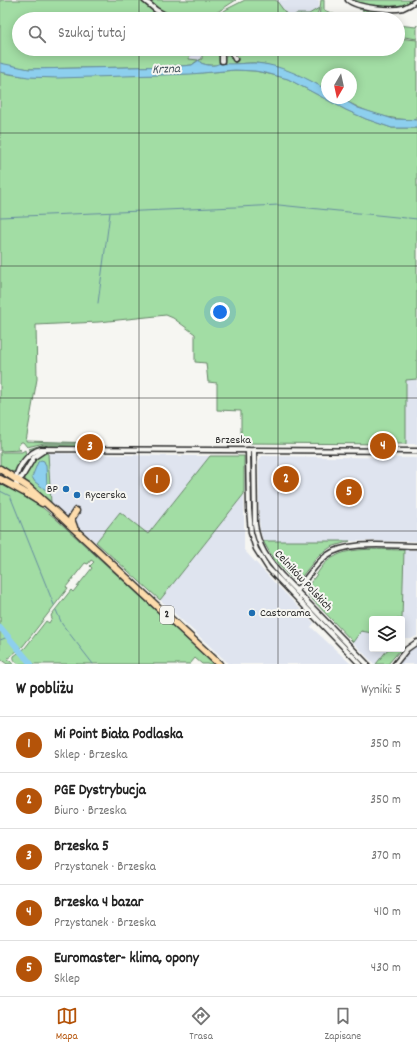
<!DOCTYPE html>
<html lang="pl">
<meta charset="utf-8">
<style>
:root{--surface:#fff;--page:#f6f6f6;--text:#222;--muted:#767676;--line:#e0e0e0;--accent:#b45309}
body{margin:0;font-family:Dekko,sans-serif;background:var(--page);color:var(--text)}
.controls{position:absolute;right:12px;bottom:12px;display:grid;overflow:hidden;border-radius:4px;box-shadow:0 2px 10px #0003}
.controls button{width:36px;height:36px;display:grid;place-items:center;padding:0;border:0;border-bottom:1px solid var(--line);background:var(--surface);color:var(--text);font:20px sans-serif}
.compass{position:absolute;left:321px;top:68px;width:36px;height:36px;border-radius:50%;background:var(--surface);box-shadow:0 2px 10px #0003;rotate:189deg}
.you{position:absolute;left:220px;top:312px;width:14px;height:14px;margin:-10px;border:3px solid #fff;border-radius:50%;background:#1a73e8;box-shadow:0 0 0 6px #1a73e833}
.badge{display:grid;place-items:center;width:26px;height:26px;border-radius:50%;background:var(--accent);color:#fff;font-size:13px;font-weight:700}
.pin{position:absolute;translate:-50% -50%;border:2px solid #fff;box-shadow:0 1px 4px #0006}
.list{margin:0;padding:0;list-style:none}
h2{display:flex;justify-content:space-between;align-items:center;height:52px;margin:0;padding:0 16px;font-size:17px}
h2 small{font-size:13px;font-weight:400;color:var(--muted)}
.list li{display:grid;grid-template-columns:26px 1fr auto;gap:12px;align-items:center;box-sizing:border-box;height:56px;padding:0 16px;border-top:1px solid var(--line)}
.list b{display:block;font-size:15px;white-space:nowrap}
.list p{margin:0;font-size:13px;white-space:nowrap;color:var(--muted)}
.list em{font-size:13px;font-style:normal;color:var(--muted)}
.icon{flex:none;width:22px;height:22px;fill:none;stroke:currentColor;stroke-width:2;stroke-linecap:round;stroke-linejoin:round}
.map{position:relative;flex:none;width:417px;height:664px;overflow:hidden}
.search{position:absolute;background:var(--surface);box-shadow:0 2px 10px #0003;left:12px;right:12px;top:12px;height:44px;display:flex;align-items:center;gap:10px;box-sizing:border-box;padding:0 14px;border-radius:22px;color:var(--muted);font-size:15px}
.sheet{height:332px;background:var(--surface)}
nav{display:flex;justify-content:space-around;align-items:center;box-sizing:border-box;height:56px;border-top:1px solid var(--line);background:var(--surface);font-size:11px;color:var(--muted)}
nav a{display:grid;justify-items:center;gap:2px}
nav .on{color:var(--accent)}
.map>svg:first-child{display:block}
.built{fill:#dfe4ef}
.green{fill:#a2dda4;stroke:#668468}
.water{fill:#8dcfee;stroke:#668da0}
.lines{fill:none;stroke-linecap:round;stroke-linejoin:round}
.stream{stroke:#668da0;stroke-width:1}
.river{stroke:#8dcfee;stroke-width:6}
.minor-casing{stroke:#2b2b2b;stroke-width:7}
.highway-casing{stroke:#2b2b2b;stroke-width:9}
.minor{stroke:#f6f6f2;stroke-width:4}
.highway{stroke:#fddcac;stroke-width:6}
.grid{fill:none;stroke:#2b2b2b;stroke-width:1;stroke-opacity:0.55}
.poi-dot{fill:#1f6fb2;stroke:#f6f6f2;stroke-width:1.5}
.labels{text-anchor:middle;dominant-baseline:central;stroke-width:4;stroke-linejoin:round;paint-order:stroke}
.shield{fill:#f6f6f2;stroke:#686867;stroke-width:1}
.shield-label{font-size:11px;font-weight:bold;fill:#2b2b2b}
.street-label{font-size:12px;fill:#2b2b2b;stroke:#f6f6f2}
.poi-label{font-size:12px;fill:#2b2b2b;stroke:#f6f6f2;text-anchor:start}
.water-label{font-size:13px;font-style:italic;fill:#44545c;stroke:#f6f6f2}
</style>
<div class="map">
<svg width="417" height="664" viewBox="0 0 417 664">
<rect width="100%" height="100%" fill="#f6f6f2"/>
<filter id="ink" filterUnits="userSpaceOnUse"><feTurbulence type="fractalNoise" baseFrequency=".025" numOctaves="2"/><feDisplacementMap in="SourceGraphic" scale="8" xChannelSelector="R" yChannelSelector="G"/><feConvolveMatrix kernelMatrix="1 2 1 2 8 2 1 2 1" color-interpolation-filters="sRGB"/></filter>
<g filter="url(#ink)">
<g class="built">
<path d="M276,0H319V8L309,14H296L290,19Z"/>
<path d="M187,49H204L202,59L199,60H187Z"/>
<rect x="406" y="379" width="11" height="65"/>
<path d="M48,453L166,456H210L148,534L120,512L96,542L51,503Z"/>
<path d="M262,456L417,458V541H263L260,529L259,519V460Z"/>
<path d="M244,494V550L273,581L314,623L311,627L351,664H229L160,600Z"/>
<path d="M404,550H417V636L413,638H402Z"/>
<path d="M361,631L372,633V649H388L376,664H374L353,642Z"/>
<path d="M417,644V664H398L408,651Z"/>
</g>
<g class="green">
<path d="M0,0H143L171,19H19V49H191L189,59L198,60L192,65L181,66L29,69L1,64L0,63Z"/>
<path d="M145,0H150L152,2L154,0H236L216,13L208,19H173L156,9Z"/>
<path d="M245,0H276L290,19L296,14H309L319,8L316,19H212L227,9Z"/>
<path d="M321,0H324V10C338,16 348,21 363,14V10L359,9H366V19H321L319,18Z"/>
<path d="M351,0H414C410,2 407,5 402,6C390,9 362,6 351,0Z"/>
<path d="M367,9L386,12L377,11V15L383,19H368Z"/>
<path d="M398,25L416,27L417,25V39L398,36Z"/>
<path d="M398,38L417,40V120C388,120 366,113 341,98H351V74H327V90C308,79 274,63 252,63C238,63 213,68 200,63L199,60L202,59V54H204V49H212L220,57H223L242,49H398Z"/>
<path d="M235,70L255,71L278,76L288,79L346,110L366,119L392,128H417V379L406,380V444L241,443V411L217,410V383L208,382L206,363L195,362V334L173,318L166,315L99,322L36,325L37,379L26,441L96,443H44L27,447L23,442H21L18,446V449L21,450L0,451V72C32,80 65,77 98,76C143,75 190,75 235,70Z"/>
<path d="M44,444H96L94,447L51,446L34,449H29Z"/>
<path d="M25,450L26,456L17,471L11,472L0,466V452H22Z"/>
<path d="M41,453H48L51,503L25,480C24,469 34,460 41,453Z"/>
<path d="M210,456H244V494L160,600L96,542L120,512L148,534Z"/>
<path d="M0,481L38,504L55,518L214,664H202L195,658L190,664H19C16,662 13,660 14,656L25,648L46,621L49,623L52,618L51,616L52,614L71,590L73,592L92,568L90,566L94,562L91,560L88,564L85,563L66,587L68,588L23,646L7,659L14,664H7L0,659Z"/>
<path d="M263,541H350L331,547L319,555L298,581L293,580L274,560Z"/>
<path d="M404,550L402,619H372V633L361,631L353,642L309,596C306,587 310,583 315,577C320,569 325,561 334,557C351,546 384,550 404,550Z"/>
<path d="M388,649H401L388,664H376Z"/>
</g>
<g class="water">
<path d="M199,60L201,63C206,65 214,67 220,63C231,65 242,63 254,63C279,64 305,77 327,90V98H341L358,108L393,119L417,120V128H392L366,119L346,110L288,79L266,73L255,71L235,70L191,74L58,78L28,77L0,72V63L29,69L181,66L192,65Z"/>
<path d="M41,460L44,461L46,466L47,487L46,490L35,482L32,477L38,462Z"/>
</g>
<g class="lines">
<g class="stream">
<path d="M238,207L279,205L308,208"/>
<path d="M309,208L406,218"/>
<path d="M0,217L236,207"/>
<path d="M408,218L417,219"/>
<path d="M98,303L110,213"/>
<path d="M0,491L10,496"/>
<path d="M11,498L54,605"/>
<path d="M56,610L62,624L93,664"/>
<path d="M0,640L8,637"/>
</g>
<path class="river" d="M0,627L31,664"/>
<defs>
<g id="minor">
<path d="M144,0L156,10L172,19"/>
<path d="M348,0C357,8 392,11 403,8C408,6 413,3 417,0"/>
<path d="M232,53L235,59"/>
<path d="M222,61V56"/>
<path d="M248,450L249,509L251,533L256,549L268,568L360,664"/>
<path d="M254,450L255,524C258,546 267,559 282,576L367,664"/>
<path d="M16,481L22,477L34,457L46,449"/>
<path d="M18,488C17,485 15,482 16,478C18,466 29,452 41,449L417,451"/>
<path d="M296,591C306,580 314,565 326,556C347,540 391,546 417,546"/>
<path d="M395,664L407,649L417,642"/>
</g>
<g id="highway">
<path d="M0,469L28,487L56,512L219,664"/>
<path d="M0,479L24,492L42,503"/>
<path d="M74,527L71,519L76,511"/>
</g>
</defs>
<use href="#minor" class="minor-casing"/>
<use href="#highway" class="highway-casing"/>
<use href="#minor" class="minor"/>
<use href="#highway" class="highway"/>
</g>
</g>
<path class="grid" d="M139,0V19M278,0V19M139,49V664M278,49V664M0,133H417M0,266H417M0,398H417M0,531H417"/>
<g class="poi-dot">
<circle cx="66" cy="489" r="4"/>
<circle cx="77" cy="495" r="4"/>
<circle cx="252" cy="613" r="4"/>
</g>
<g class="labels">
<rect class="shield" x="160" y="606" width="14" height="18" rx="3"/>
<g class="shield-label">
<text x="167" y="615">2</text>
</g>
<g class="street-label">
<text x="233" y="440">Brzeska</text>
<text transform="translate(303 581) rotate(47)">Celników Polskich</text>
</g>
<g class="poi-label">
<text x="58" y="489" text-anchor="end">BP</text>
<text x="85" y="495">Rycerska</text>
<text x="260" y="613">Castorama</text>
</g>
<g class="water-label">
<text transform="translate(166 70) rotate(-2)">Krzna</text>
</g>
</g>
</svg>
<div class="controls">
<button><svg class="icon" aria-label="layers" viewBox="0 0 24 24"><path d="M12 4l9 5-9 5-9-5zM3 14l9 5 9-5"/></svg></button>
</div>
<svg class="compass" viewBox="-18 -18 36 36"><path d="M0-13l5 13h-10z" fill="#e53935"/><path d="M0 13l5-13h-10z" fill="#767676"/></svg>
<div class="you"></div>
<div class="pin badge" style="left:157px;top:480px">1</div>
<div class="pin badge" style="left:286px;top:479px">2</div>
<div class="pin badge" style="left:90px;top:447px">3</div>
<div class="pin badge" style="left:383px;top:446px">4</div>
<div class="pin badge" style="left:349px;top:492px">5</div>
<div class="search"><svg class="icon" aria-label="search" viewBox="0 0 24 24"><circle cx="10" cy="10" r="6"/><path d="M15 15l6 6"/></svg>Szukaj tutaj</div>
</div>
<section class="sheet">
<h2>W pobliżu<small>Wyniki: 5</small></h2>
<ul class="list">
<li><span class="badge">1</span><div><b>Mi Point Biała Podlaska</b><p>Sklep · Brzeska</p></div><em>350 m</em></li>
<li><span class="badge">2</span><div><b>PGE Dystrybucja</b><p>Biuro · Brzeska</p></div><em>350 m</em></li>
<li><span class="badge">3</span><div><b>Brzeska 5</b><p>Przystanek · Brzeska</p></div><em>370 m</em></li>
<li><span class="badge">4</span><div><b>Brzeska 4 bazar</b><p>Przystanek · Brzeska</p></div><em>410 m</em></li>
<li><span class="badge">5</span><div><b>Euromaster- klima, opony</b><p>Sklep</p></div><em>430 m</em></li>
</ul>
</section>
<nav>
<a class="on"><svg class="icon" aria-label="map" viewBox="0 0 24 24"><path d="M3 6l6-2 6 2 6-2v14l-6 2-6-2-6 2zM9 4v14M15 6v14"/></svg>Mapa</a>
<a><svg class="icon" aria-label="directions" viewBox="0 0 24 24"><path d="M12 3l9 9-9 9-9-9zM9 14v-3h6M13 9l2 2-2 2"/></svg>Trasa</a>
<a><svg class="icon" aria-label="saved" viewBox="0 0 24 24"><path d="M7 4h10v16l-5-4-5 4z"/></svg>Zapisane</a>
</nav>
